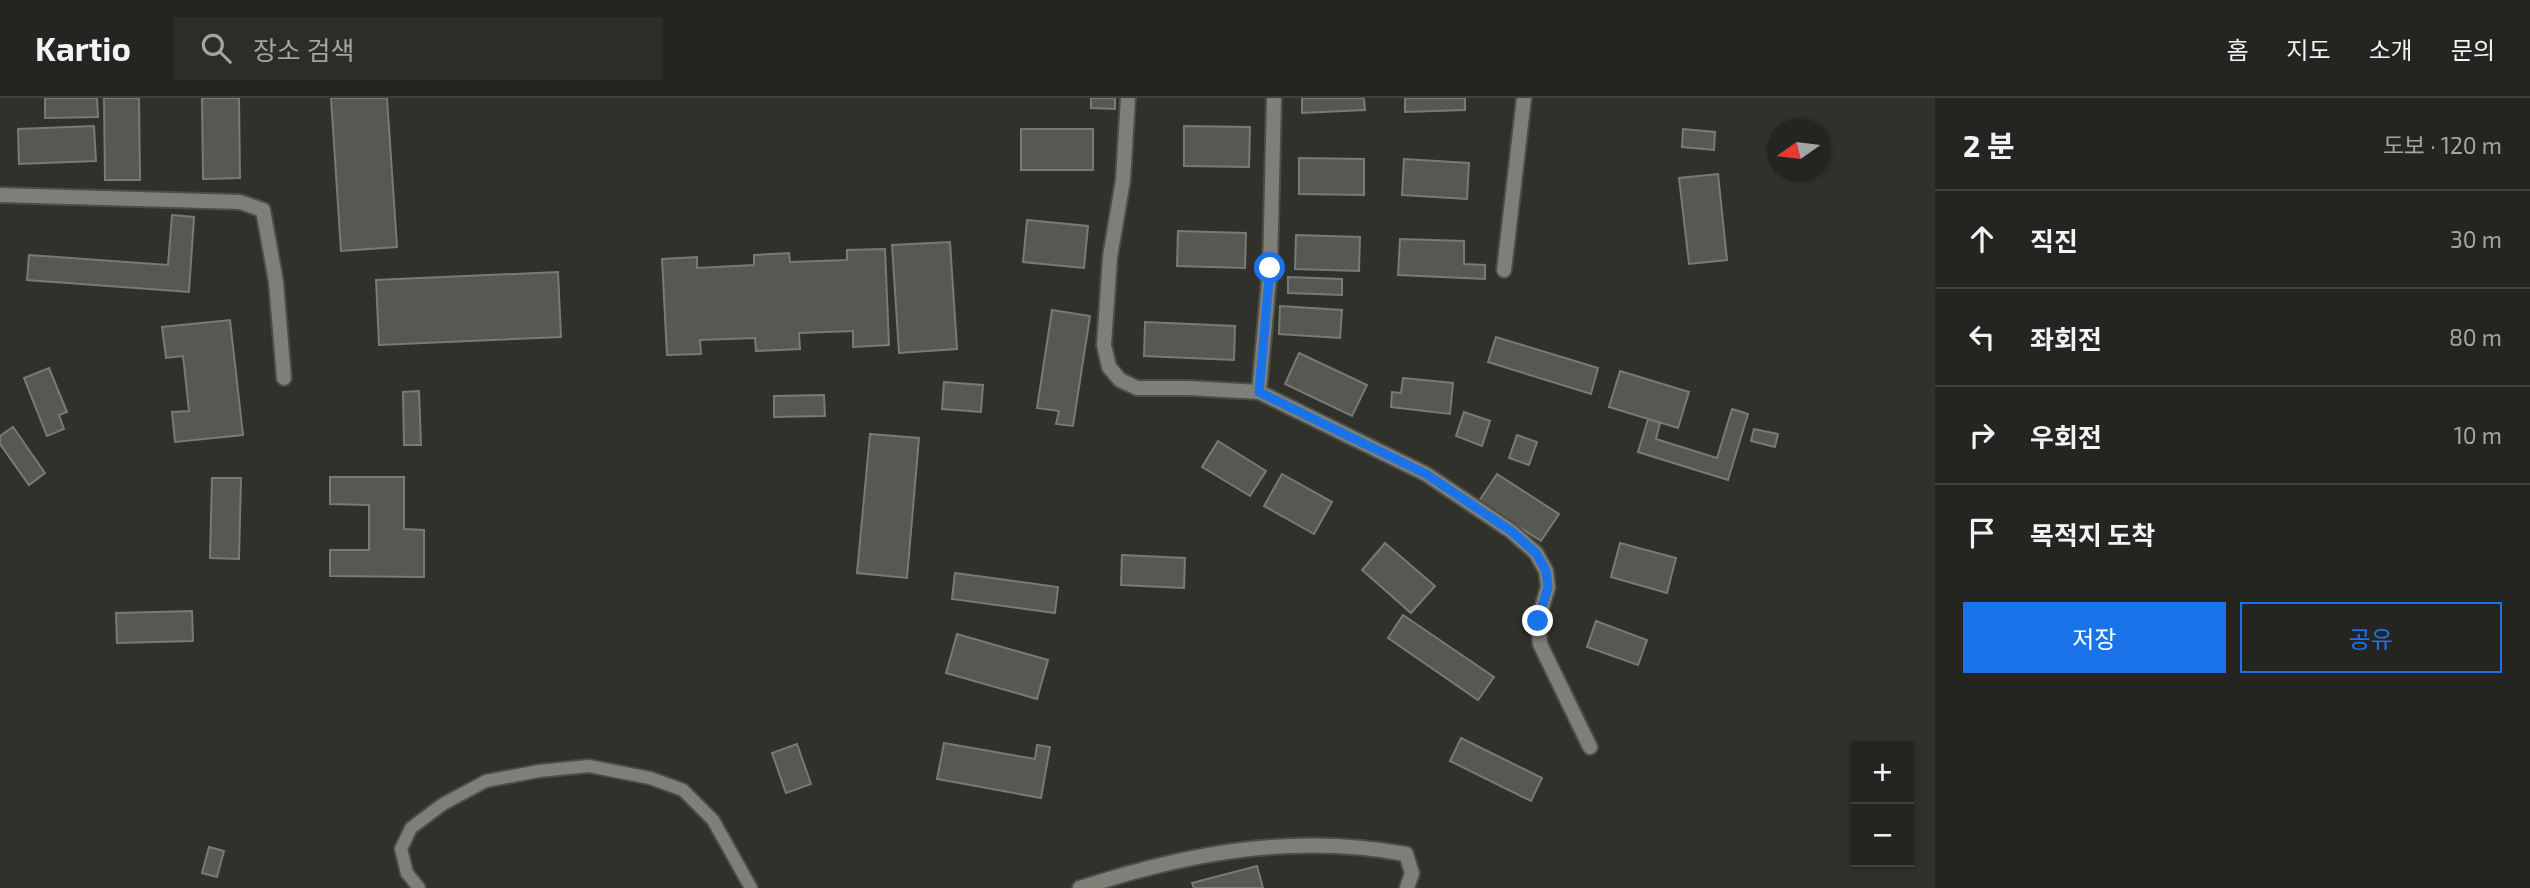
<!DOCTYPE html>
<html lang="ko">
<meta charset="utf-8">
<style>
:root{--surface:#242520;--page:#2c2d29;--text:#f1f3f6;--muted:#a3a5a5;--line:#41423e;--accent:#1a73e8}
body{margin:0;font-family:"Exo 2","Noto Sans KR",sans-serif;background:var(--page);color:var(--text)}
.controls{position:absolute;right:21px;bottom:21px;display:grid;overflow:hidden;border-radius:0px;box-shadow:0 2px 5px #0004}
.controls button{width:63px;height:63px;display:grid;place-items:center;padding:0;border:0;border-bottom:2px solid var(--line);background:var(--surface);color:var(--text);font:35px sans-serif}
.compass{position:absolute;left:1767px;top:21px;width:63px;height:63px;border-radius:50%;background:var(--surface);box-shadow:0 2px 5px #0004;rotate:256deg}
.stop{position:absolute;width:21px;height:21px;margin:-16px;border:5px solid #1a73e8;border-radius:50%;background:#fff}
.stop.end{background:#1a73e8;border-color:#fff;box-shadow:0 2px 7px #0008}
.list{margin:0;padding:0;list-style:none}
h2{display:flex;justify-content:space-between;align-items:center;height:91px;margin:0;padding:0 28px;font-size:30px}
h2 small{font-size:23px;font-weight:400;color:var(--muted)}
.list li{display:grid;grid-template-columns:46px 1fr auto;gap:21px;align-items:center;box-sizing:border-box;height:98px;padding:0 28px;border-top:2px solid var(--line)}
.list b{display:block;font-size:26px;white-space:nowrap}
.list em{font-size:23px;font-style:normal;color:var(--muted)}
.actions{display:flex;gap:14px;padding:21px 28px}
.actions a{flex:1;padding:16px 0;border:2px solid var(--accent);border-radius:0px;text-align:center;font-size:24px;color:var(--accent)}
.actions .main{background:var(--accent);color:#fff}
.icon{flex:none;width:38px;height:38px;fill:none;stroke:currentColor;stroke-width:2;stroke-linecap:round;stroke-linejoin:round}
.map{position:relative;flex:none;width:1935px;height:790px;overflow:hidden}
header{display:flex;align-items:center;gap:42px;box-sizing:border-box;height:98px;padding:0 35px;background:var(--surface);border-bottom:2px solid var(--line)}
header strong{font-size:33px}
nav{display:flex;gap:38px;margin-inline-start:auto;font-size:24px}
.search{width:490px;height:63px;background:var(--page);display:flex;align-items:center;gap:18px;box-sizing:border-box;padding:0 24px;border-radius:0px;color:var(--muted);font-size:26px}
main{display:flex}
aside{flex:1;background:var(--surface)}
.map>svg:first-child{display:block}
.building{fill:#575851;stroke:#797a72;stroke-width:2}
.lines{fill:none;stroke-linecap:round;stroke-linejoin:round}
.lane-casing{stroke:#4c4d47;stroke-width:16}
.street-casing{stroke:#4c4d47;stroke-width:18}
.lane{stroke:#7e7f77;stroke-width:12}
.street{stroke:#7e7f77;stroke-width:14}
.route{stroke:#1a73e8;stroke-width:9}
</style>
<header>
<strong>Kartio</strong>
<div class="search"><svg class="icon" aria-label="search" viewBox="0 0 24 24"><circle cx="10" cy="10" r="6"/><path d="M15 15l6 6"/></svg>장소 검색</div>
<nav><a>홈</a><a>지도</a><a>소개</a><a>문의</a></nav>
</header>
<main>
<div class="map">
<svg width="1935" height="790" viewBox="0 0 1935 790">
<rect width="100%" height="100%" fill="#30312a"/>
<g class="building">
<path d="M45,0H97L98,19L45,20Z"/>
<path d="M104,0H139L140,82H105Z"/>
<path d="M202,0H239L240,80L203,81Z"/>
<path d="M331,0H387L397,149L341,153Z"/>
<path d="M1091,0H1115V11L1091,10Z"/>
<path d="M1302,0H1364L1365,12L1302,15Z"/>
<path d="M1405,0H1465V12L1405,14Z"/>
<path d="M94,28L96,63L19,66L18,31Z"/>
<path d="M1184,28L1250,29L1249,69L1184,68Z"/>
<rect x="1021" y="31" width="72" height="41"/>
<path d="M1683,31L1715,34L1714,52L1682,49Z"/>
<path d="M1299,60L1364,61V97L1299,96Z"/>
<path d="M1404,61L1469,65L1467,101L1402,97Z"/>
<path d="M1718,76L1727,162L1689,166L1679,80Z"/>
<path d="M172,117L194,119L189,194L27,182L29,157L168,167Z"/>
<path d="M1027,122L1088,128L1084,170L1023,164Z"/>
<path d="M1178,133L1246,135L1245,170L1177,168Z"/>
<path d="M1296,137L1360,139L1359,173L1295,171Z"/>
<path d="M1400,141L1464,143V166L1485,167V181L1398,177Z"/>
<path d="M950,144L957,251L899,255L892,147Z"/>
<path d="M885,151L889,247L853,249V233L799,235L800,251L756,253L755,240L700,242L701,256L667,257L662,161L697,159V170L754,167V157L789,155L790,164L847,162V152Z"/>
<path d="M558,174L561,239L379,247L376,182Z"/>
<path d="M1288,179L1342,181V197L1288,195Z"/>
<path d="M1280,208L1342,212L1340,240L1279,236Z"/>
<path d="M1052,212L1090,218L1073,328L1056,326L1059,313L1037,310Z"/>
<path d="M230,222L243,337L175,344L172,314L189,313L183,258L166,260L162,229Z"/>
<path d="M1145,224L1235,228L1234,262L1144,258Z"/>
<path d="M1496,239L1598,270L1591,296L1488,264Z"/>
<path d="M1299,255L1367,287L1352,318L1285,286Z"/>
<path d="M49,270L67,314L59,317L64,331L47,338L24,280Z"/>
<path d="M1620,273L1689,294L1678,330L1609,309Z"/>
<path d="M1403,280L1453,285L1450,316L1391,309L1392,294L1401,295Z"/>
<path d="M944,284L983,287L981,314L942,311Z"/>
<path d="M419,293L421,347H404L403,294Z"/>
<path d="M824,297L825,318L774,319V298Z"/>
<path d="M1732,311L1748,316L1728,382L1638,354L1648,321L1660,325L1656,341L1717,360Z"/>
<path d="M1464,314L1490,323L1482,348L1456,338Z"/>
<path d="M13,329L45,375L29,387L0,346V338Z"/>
<path d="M1754,331L1778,336L1775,349L1751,343Z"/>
<path d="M870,336L919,340L907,480L857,475Z"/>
<path d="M1517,337L1537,344L1529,367L1509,360Z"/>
<path d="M1218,343L1266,373L1250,398L1202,369Z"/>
<path d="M1282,376L1332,404L1314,436L1264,408Z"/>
<path d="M1497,376L1559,416L1541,443L1479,403Z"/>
<path d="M330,379H404V431L424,432V479L330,478V452H369V407L330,406Z"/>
<path d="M212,380H241L239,461L210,460Z"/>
<path d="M1385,445L1435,488L1411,515L1362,472Z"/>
<path d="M1620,445L1676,460L1667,495L1611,479Z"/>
<path d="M1122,457L1185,460L1184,490L1121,487Z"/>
<path d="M955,475L1058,489L1055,515L952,501Z"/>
<path d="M192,513L193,543L117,545L116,515Z"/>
<path d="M1403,517L1494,579L1478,602L1388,540Z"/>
<path d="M1596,523L1647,542L1638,567L1587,549Z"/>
<path d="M957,536L1048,562L1037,601L946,575Z"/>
<path d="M1461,640L1542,680L1531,703L1450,663Z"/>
<path d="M944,645L1035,661L1037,647L1050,649L1041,700L937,681Z"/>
<path d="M797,646L811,686L786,695L772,655Z"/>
<path d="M209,749L224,753L217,779L202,775Z"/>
<path d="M1257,768L1263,790H1194L1192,785Z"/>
</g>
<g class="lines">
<defs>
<path id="lane" d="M419,790L407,775L401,751L411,730L443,706L486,683L539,673L589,668L650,680L683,692L713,722L751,790"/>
<g id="street">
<path d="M1128,0L1123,82L1110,159L1104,247L1109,269L1120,282L1137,290H1188L1259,294L1426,376L1511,433L1536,455L1546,473L1548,489L1538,523L1540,546L1590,649"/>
<path d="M0,97L240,104L263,112L276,184L284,280"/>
<path d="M1504,172L1524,0"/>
<path d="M1259,294L1270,170L1274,0"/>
<path d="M1080,790C1188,755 1293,735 1406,756L1412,775L1407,790"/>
</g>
</defs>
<use href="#lane" class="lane-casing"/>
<use href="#street" class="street-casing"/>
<use href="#lane" class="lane"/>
<use href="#street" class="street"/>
</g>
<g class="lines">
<path class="route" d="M1270,170L1259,294L1426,376L1511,433L1536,455L1546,473L1548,489L1538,523"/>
</g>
</svg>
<div class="controls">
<button>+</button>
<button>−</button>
</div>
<svg class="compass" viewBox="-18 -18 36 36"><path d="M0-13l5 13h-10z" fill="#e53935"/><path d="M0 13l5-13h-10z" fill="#a3a5a5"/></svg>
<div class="stop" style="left:1270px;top:170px"></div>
<div class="stop end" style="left:1538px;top:523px"></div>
</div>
<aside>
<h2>2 분<small>도보 · 120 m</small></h2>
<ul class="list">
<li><svg class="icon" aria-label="ahead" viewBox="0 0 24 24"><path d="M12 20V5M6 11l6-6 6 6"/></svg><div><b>직진</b></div><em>30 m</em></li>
<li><svg class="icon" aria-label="left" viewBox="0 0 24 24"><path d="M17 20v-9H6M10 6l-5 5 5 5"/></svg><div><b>좌회전</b></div><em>80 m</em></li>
<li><svg class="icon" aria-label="right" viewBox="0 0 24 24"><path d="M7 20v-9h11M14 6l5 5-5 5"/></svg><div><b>우회전</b></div><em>10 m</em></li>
<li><svg class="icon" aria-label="arrive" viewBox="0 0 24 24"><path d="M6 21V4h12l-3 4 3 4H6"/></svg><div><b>목적지 도착</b></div></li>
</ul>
<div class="actions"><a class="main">저장</a><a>공유</a></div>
</aside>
</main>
